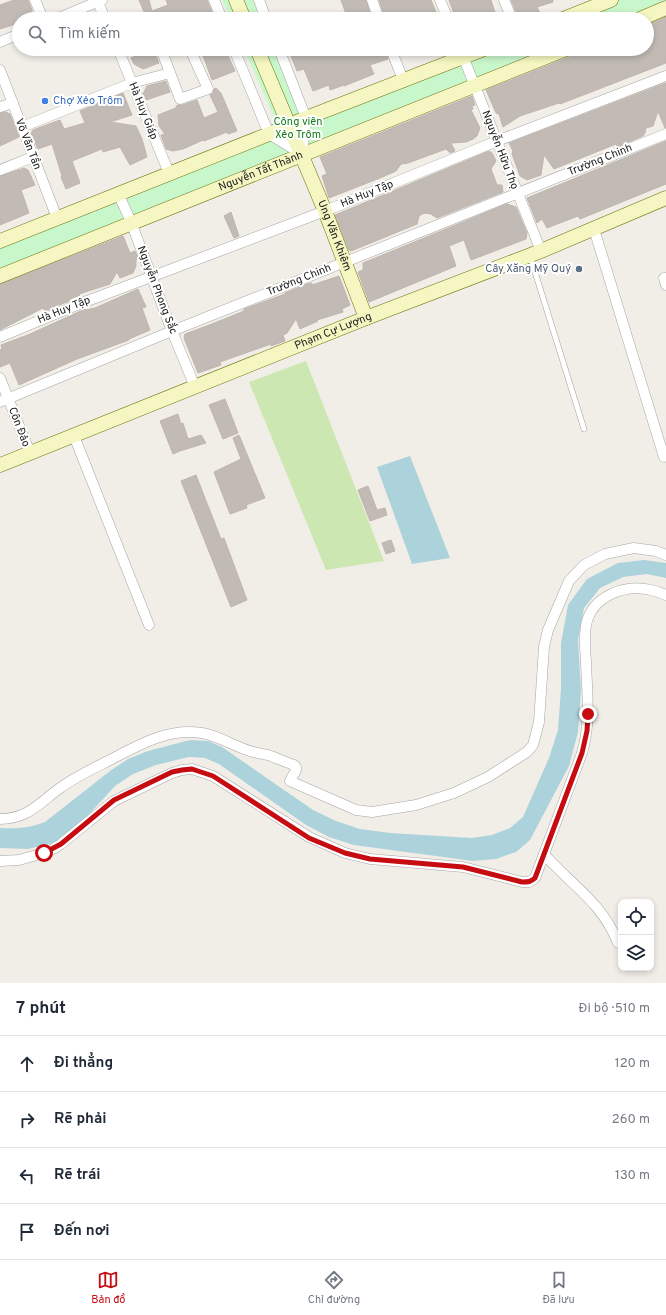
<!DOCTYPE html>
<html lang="vi">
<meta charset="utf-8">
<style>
:root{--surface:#fff;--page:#f6f6f7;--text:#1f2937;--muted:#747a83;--line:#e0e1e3;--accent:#c60c10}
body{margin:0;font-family:Overpass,sans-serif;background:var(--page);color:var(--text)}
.controls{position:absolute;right:12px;bottom:12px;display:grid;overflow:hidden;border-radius:8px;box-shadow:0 2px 6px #0003}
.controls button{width:36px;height:36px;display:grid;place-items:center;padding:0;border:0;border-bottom:1px solid var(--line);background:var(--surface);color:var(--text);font:20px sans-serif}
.stop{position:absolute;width:12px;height:12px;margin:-9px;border:3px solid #c60c10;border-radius:50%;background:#fff}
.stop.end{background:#c60c10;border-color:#fff;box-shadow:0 1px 4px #0008}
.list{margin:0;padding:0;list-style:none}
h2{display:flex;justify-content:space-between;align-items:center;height:52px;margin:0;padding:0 16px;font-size:17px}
h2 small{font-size:13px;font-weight:400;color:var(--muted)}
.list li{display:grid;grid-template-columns:26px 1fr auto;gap:12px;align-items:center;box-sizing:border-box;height:56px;padding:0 16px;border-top:1px solid var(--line)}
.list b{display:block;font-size:15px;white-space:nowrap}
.list em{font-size:13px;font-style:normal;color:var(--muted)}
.icon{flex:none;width:22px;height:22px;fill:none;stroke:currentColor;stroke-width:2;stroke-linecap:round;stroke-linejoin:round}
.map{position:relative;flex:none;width:666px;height:983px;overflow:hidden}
.search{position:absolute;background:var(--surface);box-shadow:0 2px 6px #0003;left:12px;right:12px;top:12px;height:44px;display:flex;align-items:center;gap:10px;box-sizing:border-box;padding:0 14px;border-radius:22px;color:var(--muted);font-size:15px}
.sheet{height:276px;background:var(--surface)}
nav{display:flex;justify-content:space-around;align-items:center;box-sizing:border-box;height:56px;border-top:1px solid var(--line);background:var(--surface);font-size:11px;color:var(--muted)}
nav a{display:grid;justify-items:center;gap:2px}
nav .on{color:var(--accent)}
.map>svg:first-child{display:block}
.grass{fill:#cde7b2}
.park{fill:#c9f7cc}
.water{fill:#acd2db}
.building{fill:#c1bab5;stroke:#c2b5ab}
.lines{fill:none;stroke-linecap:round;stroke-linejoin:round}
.lane-casing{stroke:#a5a5a5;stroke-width:6}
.street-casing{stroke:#a5a5a5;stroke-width:11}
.secondary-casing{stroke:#6c750c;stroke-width:15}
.lane{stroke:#fff;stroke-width:5}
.street{stroke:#fff;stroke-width:10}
.secondary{stroke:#f5f6c1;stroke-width:14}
.route{stroke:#c60c10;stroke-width:5}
.shop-dot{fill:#3f7fe0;stroke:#fff;stroke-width:1.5}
.service-dot{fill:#5c6f8a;stroke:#fff;stroke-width:1.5}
.labels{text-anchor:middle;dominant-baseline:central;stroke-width:4;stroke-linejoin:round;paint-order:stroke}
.shop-label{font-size:11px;fill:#366cbe;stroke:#fff;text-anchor:start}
.street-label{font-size:11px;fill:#212121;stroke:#fff}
.park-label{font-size:11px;fill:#137c19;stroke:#fff}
.service-label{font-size:11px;fill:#4e5e75;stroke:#fff;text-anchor:end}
</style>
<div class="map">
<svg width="666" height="983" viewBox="0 0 666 983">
<rect width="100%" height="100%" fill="#f1eee8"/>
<path class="grass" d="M306,361L384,561L326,570L249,382Z"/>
<g class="park">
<path d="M222,0H258L267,19H231Z"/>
<path d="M593,0H666V3L626,19H546Z"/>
<path d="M244,49H281L310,113L471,49H551L0,269V237L278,126Z"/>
</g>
<g class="water">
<path d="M410,456L450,558L412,564L377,467Z"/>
<path d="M644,560L666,563V578L647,574L623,577L600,588L584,608L578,640L581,691L578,732L569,766L530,840L516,852L496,859L473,861L354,845L329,837L306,825L219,764L205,758L189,757L156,765L133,774L115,786L82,822L57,842L28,849L0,848V828C16,829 30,828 45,822L110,771L128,759L148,751L190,740L208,741L222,747L313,810L336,821L360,829L390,833L472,838L492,835L510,828L523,817L549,758L558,730L561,689V643L568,605L587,579L618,563Z"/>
</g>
<g class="building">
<path d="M14,0H28L32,10L31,14L29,19H19V23L0,29V5Z"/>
<path d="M139,0H149L152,11L168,5L166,0H207L215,19H147Z"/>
<path d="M341,0H366L372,19H354L346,14Z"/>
<path d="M379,0H431L439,19H385Z"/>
<path d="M449,0H491L497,19H456Z"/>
<path d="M511,0H553V2L537,7L540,13L522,19L518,17Z"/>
<path d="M666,17V63L560,104L559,103L520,116L503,127L499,114L496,113L486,90L569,57L572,55L574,50L578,49H647V25Z"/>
<path d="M153,49L159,63L143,69L134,64L131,58Z"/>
<path d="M212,49H225L235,71L212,80L202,53Z"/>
<path d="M288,49H385L388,59L370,65L374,74L344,86V85L330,90L329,85L313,91L304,69L297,71Z"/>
<path d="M166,81L170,92L146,100L143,94L147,86Z"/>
<path d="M666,83V128H665L658,111L653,126L646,128L645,133L643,136L617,147L616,144L554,169L544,155L541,175L527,180L520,176L512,154L513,151L509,143Z"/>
<path d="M216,88L221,93L237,131L228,134L227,132L204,141L203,140L183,149L173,151L166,149L161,135L165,134L159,126L158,115L176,108V106L178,105H182L197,100L204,118L218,112L210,95L213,93L214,89Z"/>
<path d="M123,93L132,115L110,122L136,126L142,139L147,157L130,165L120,147L103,152L102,149L72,161L80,183L66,189L61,177L62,176L52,144L38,149L31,133L33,130L60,120L64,129L85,123L80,111Z"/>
<path d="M472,96L475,105L472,106L473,109L471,110L480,128L477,136L473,139L466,142L451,143L455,151L450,153L446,149L408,163L401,164L396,171L380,178L329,198L322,176L327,174L320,157Z"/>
<path d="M6,112L10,114L19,137L0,146V113Z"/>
<path d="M666,141V184L580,219L578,216L547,228L542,219L537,223L527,198Z"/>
<path d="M489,151L492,153L496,161L491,169L497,185H502L503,192L437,218L431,214L424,213L419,216L417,224L351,251L349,250L335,215Z"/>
<path d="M24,168L28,170L35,185L21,190L29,213L0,225V176Z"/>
<path d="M507,204L516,207L527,233L526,239L471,260L464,240L449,246L456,266L369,302L358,272L363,270V263Z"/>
<path d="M231,212L239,236L234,238L224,216Z"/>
<path d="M123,236L130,253L135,251L138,258L136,260V266L133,273L120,278L117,272L110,284L79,294L80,295L70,299L69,301L45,311L43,308L0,330V284Z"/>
<path d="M339,276L350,305L342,309L343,312L317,320L318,321L300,329L296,319L287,333L283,335L285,341L271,346V344L220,362L221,365L198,373L184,338L185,334L212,324L244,311V309L285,294V293L307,284L312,283V285Z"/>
<path d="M138,289L146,307L142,308L150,330L129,339V340L77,359L19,385L10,363L0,367V350L2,349L1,345L30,334L85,309L86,310L95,308Z"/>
<path d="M225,399L238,433L223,439L209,405Z"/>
<path d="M178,414L181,424L183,423L188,439L201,435L206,443L180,451L173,454L160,421Z"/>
<path d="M239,435L265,498L246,505L247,508L230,514L214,472L241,459L233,438Z"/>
<path d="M196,475L221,539L224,538L247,600L231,607L181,481Z"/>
<path d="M368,486L377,510L385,508L387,515L370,521L358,490Z"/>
<path d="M391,540L395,551L386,554L382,543Z"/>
</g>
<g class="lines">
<defs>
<path id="lane" d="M530,256L584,429"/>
<g id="street">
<path d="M35,0L43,19"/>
<path d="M214,0L222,19"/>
<path d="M259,0L266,19"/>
<path d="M372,0L379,19"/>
<path d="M440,0L448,19"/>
<path d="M504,0L512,19"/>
<path d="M98,2L105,19"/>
<path d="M56,19L102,0"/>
<path d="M0,42L19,34"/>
<path d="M118,49L169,173"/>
<path d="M161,49L180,99L208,89L190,49"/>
<path d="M234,49L269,134L302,154L306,118L279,49"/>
<path d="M391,49L403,80"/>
<path d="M460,49L541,251"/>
<path d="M0,70L57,218"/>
<path d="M0,107L13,103"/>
<path d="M22,127L132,83L170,73"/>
<path d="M0,170L33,157"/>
<path d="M118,193L131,222L172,331L195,387"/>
<path d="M594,229L664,457"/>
<path d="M666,278H664L666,285"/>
<path d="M0,337L82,303L325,211L497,141L666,76"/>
<path d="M0,378L30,453"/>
<path d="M0,402L172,331L666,134"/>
<path d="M74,436L149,625"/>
<path d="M0,819C28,819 39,803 60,788C75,777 92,769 108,761C137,746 168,727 202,733C219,736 234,746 250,751C256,753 262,754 268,755C277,758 285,762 294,765L296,767V770L290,781L356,810L372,812L416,805L454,793L488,777L527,752L533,745L539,722L544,647L548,630L569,581L584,565L605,554L634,548L656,551L666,555"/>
<path d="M544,854C571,885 602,902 618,943"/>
<path d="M0,861L19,860L44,853L53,849L61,844L114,801L172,773L182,770L192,769L213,776L309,837L345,853L370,859L463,867L522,882H529L535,878L582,753C591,723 587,693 586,662C585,650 584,637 586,625C592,596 624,584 651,590C656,591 661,593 666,595"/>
</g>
<g id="secondary">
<path d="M236,0L244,19"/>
<path d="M563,19L611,0"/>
<path d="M640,19L666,8"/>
<path id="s1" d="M257,49L325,211L366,318"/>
<path d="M0,241L269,134L306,118L484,49"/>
<path id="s2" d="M0,276L566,49"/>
<path id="s3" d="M0,465L366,318L541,251L666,198"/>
</g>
</defs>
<use href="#lane" class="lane-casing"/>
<use href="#street" class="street-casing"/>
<use href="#secondary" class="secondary-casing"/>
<use href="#lane" class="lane"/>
<use href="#street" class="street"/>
<use href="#secondary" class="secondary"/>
</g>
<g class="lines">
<path class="route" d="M44,853L61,844L114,800L172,772L182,770L192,769L213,776L309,838L345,853L370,859L463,867L522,882C528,882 531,882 535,878L582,753L587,731L588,714"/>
</g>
<circle class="shop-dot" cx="45" cy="101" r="4"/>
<circle class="service-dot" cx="579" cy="269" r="4"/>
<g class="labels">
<g class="shop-label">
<text x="53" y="101">Chợ Xẻo Trôm</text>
</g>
<g class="street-label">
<text transform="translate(143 111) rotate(68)">Hà Huy Giáp</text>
<text transform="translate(28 144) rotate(69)">Võ Văn Tần</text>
<text transform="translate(500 150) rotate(69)">Nguyễn Hữu Thọ</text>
<text transform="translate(600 160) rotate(-22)">Trường Chinh</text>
<text stroke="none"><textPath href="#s2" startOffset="281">Nguyễn Tất Thành</textPath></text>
<text transform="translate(367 194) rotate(-22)">Hà Huy Tập</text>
<text stroke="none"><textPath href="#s1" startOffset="202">Ung Văn Khiêm</textPath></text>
<text transform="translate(299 280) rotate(-22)">Trường Chinh</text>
<text transform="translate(157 290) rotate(69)">Nguyễn Phong Sắc</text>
<text transform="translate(64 310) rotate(-22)">Hà Huy Tập</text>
<text stroke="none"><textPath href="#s3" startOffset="359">Phạm Cự Lượng</textPath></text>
<text transform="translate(19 427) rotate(69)">Côn Đảo</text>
</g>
<g class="park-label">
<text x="298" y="122">Công viên<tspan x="298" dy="13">Xẻo Trôm</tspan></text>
</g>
<g class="service-label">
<text x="571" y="269">Cây Xăng Mỹ Quý</text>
</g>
</g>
</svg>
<div class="controls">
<button><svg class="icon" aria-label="locate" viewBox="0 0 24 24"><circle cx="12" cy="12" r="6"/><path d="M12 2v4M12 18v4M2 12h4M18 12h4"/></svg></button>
<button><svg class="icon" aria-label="layers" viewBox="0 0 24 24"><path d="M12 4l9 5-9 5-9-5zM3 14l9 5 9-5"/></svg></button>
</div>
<div class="stop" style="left:44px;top:853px"></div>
<div class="stop end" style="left:588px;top:714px"></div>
<div class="search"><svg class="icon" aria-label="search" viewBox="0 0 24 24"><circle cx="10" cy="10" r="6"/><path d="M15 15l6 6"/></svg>Tìm kiếm</div>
</div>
<section class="sheet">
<h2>7 phút<small>Đi bộ · 510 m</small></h2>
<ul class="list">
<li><svg class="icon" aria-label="ahead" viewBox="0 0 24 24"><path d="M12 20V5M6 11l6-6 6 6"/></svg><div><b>Đi thẳng</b></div><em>120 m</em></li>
<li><svg class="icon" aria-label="right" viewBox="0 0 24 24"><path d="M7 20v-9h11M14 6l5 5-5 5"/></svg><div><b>Rẽ phải</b></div><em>260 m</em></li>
<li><svg class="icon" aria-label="left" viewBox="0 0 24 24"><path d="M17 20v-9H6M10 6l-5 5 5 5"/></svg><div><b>Rẽ trái</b></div><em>130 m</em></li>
<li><svg class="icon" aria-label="arrive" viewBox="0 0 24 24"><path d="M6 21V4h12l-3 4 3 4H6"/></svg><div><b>Đến nơi</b></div></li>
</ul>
</section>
<nav>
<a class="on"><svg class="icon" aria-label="map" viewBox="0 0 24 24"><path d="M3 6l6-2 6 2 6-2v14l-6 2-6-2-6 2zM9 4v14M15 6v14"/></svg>Bản đồ</a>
<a><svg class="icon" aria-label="directions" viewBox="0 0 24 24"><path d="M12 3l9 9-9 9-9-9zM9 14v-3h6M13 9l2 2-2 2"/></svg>Chỉ đường</a>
<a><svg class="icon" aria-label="saved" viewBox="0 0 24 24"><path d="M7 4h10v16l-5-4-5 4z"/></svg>Đã lưu</a>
</nav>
